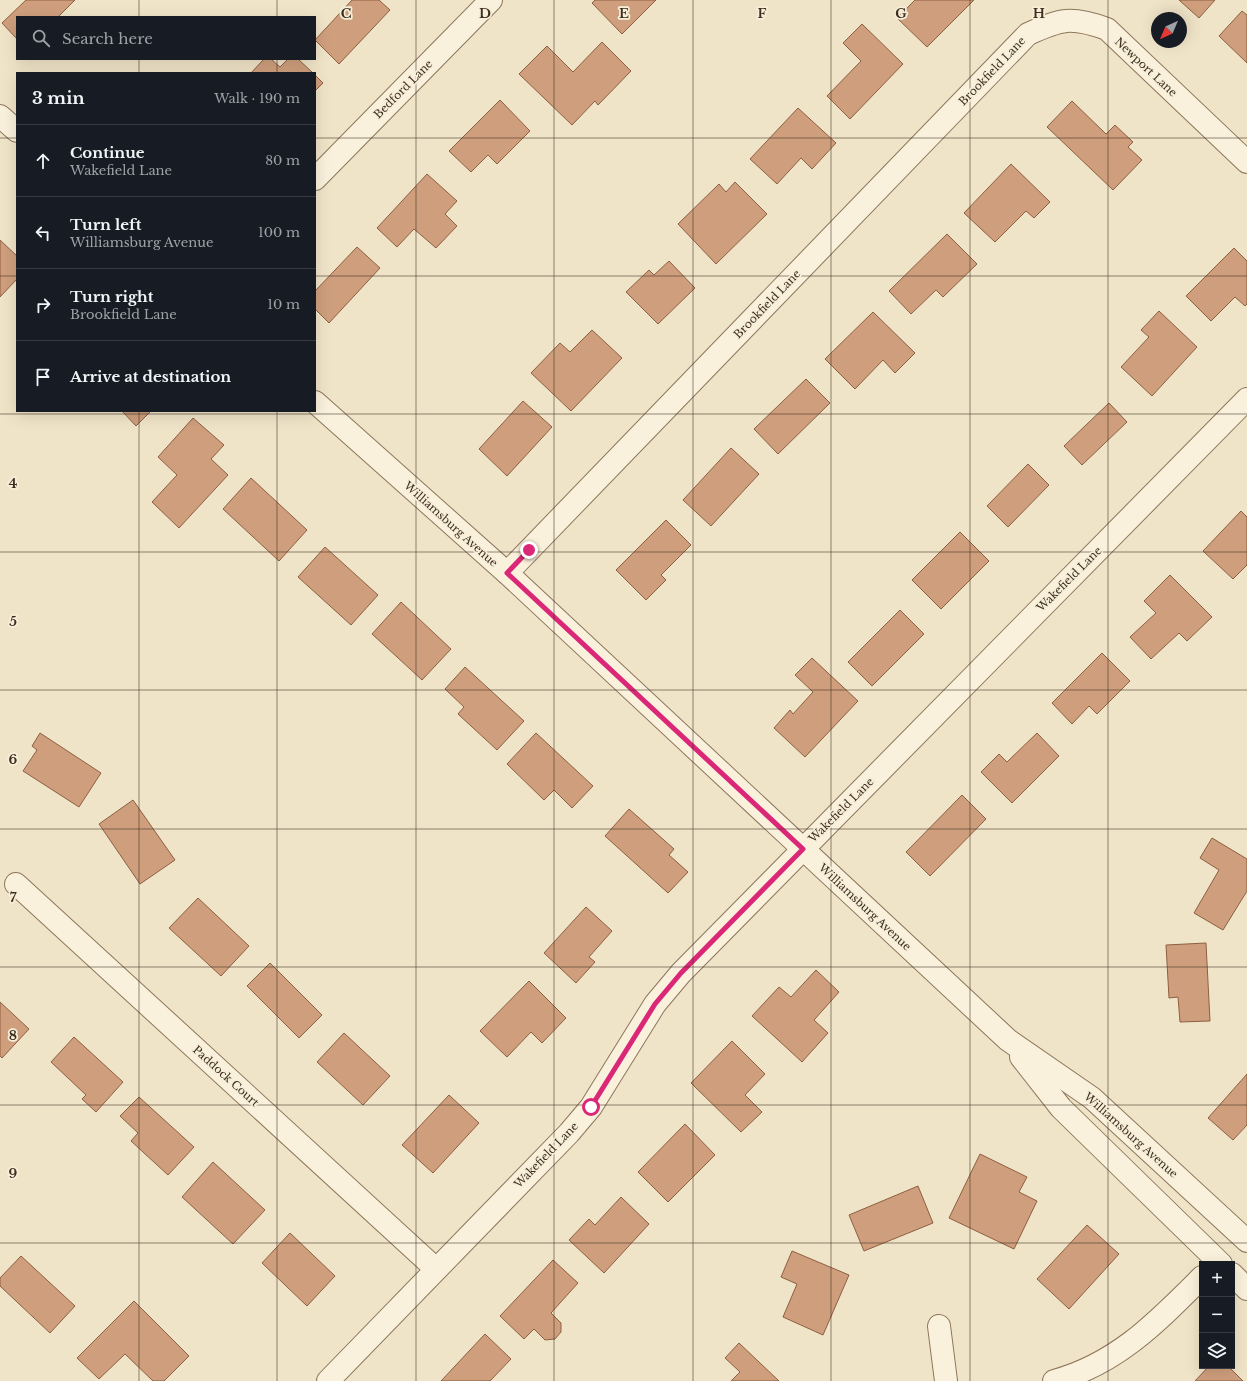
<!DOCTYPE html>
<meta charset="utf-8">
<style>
:root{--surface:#171b24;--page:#242831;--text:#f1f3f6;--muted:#9ea1a6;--line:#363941}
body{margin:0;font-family:"Libre Baskerville",serif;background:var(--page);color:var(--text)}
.controls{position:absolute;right:12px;bottom:12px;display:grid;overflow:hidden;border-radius:0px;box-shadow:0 4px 16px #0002}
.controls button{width:36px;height:36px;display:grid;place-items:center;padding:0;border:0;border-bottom:1px solid var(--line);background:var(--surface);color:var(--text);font:20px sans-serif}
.compass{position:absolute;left:1151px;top:12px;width:36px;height:36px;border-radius:50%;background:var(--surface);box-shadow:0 4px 16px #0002;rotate:224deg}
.stop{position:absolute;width:12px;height:12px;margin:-9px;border:3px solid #db2777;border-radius:50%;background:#fff}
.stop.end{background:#db2777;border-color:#fff;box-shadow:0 1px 4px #0008}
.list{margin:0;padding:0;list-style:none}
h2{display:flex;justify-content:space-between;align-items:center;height:52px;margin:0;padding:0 16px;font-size:17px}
h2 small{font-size:13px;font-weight:400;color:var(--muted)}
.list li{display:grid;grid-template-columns:26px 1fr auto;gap:12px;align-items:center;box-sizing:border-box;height:72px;padding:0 16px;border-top:1px solid var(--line)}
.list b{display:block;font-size:15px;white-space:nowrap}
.list p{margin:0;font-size:13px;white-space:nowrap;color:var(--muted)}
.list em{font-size:13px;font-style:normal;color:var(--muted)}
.icon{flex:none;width:22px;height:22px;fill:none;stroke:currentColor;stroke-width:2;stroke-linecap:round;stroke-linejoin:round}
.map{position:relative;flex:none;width:1247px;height:1381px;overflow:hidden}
.search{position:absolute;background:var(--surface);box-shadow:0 4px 16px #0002;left:16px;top:16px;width:300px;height:44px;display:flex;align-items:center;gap:10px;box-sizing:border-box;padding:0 14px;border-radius:0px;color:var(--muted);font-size:15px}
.panel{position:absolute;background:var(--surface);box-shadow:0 4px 16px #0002;left:16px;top:72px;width:300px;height:340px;border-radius:0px}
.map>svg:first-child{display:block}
.building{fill:#cf9f7d;stroke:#8d5f41}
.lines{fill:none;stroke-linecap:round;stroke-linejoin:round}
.minor-casing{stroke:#8d765c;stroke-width:24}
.minor{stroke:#faf1dc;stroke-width:22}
.route{stroke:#db2777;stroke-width:5}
.grid{fill:none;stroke:#3d2e20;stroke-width:1;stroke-opacity:0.55}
.labels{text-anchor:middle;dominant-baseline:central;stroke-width:3.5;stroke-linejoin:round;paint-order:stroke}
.street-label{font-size:11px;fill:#3d2e20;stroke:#f7eed8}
.grid-label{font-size:13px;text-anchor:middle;font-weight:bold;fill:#3d2e20;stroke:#f7eed8;stroke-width:3.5;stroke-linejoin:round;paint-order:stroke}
</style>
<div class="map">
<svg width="1247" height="1381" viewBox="0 0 1247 1381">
<rect width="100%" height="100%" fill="#f0e4c8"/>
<g class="building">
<path d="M26,0H75L58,17H17V39L2,23Z"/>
<path d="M352,0H379L390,10L339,64L315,40Z"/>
<path d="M595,0H656L622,34L592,3Z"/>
<path d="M915,0H974L927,47L897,18Z"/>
<path d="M1179,0H1215L1199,18Z"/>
<path d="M1242,11L1247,15V63L1219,36Z"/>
<path d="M862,24L903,64L850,119L827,96L861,61L843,43Z"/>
<path d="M602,42L631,71L598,105L595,101L572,125L519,74L547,46L573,72Z"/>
<path d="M264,59H271L280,67L288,59H298L313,73H251Z"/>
<path d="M315,75L323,83L315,91Z"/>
<path d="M500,100L530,131L497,164L488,155L471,172L449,151Z"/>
<path d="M1072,101L1106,134L1115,125L1133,142L1128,147L1142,160L1113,190L1047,127Z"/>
<path d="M798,108L836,143L812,169L801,158L777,184L750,159Z"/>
<path d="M1011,164L1050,202L1034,218L1026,211L995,242L964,213Z"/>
<path d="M427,174L457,201L445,214L457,226L436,248L414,229L397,247L377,228Z"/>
<path d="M735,182L767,214L716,264L678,224L719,184L726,192Z"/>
<path d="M947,234L977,264L943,297L936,290L911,314L889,291Z"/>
<path d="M0,240L17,256V279L0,297Z"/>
<path d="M357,247L380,268L329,323L315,309V291Z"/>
<path d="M1234,248L1247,261V304L1245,306L1235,297L1211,321L1186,296Z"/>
<path d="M669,261L695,288L658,324L626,292L649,270L654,275Z"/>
<path d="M1159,311L1197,347L1152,396L1121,367L1149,337L1141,330Z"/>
<path d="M873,312L915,353L895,373L883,360L855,389L825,359Z"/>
<path d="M592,330L622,358L571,411L531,373L560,343L570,352Z"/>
<path d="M806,379L830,403L778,454L754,429Z"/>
<path d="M523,401L552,427L507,476L479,449Z"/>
<path d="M1109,403L1127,422L1082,465L1064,446Z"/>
<path d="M122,411H151L136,426Z"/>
<path d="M193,418L224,445L211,459L228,475L179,528L152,502L177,475L158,457Z"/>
<path d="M731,448L759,474L711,526L683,500Z"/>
<path d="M1028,464L1049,485L1008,527L987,506Z"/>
<path d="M251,478L307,530L279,561L223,509Z"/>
<path d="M1241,511L1247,517V565L1233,579L1203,551Z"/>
<path d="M666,520L691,545L661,575L666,580L646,600L616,570Z"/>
<path d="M960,532L989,561L941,609L912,580Z"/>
<path d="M325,547L378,595L351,625L298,577Z"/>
<path d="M1170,575L1212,617L1187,641L1179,633L1151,659L1130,637L1156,613L1144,601Z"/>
<path d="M401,602L451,649L422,680L372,634Z"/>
<path d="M900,610L924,634L872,686L848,662Z"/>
<path d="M1102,653L1130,681L1097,714L1089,706L1072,724L1052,703Z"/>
<path d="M812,658L858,701L805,757L774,728L790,710L793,714L813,692L795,675Z"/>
<path d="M465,667L524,721L497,750L458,714L464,707L445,689Z"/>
<path d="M40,733L101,773L79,807L23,771L37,750L32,746Z"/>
<path d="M536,733L593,786L572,808L554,790L544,800L507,764Z"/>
<path d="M1037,733L1059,756L1012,803L981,772L999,754L1007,762Z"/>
<path d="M962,795L986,819L930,876L906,852Z"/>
<path d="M133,800L175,860L140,884L99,824Z"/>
<path d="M629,809L674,849L669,855L688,872L668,893L605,836Z"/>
<path d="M1212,838L1247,859V891L1223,930L1194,913L1219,870L1200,858Z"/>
<path d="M198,898L249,946L221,976L169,928Z"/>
<path d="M586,907L612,931L589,957L595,962L576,983L544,953Z"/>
<path d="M1206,943L1210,1021L1180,1022L1178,997L1169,998L1166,945Z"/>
<path d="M270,963L322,1015L299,1038L247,986Z"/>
<path d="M816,970L839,992L814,1020L828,1033L802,1062L752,1016L779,987L791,997Z"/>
<path d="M529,981L566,1018L542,1043L531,1032L507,1057L480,1031Z"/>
<path d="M0,1002L29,1029L2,1058L0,1056Z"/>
<path d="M344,1033L390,1076L363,1105L317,1062Z"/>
<path d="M74,1037L123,1082L96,1112L82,1099L86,1095L51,1062Z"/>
<path d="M732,1041L765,1074L745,1095L762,1112L741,1132L691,1083Z"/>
<path d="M1247,1074V1125L1233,1140L1208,1118Z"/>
<path d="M449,1095L479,1123L433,1173L402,1145Z"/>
<path d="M139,1097L194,1147L168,1175L131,1141L138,1133L120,1116Z"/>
<path d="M685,1124L715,1155L668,1202L638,1172Z"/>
<path d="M980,1154L1027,1177L1019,1192L1037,1201L1014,1249L949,1218Z"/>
<path d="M213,1162L265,1210L233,1244L182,1197Z"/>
<path d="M918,1186L933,1223L864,1251L849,1215Z"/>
<path d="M621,1197L649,1224L604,1273L569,1240L589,1219L595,1225Z"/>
<path d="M1087,1225L1119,1254L1069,1309L1037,1279Z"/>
<path d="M290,1233L335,1276L307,1306L262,1263Z"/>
<path d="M792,1251L849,1275L823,1335L783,1317L797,1284L781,1277Z"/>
<path d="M21,1256L75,1306L50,1333L0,1286V1278Z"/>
<path d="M553,1260L578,1283L551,1313L561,1323V1332L555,1339L545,1340L534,1329L524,1339L500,1316Z"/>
<path d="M134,1301L189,1356L164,1381H153L125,1354L99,1379L77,1358Z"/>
<path d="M485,1334L511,1359L490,1381H441Z"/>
<path d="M739,1343L779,1381H731L740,1372L725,1358Z"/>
<path d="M1209,1366H1228L1243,1381H1195Z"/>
</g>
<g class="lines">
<defs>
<g id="minor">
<path d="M0,116L17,131"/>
<path d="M315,179L491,0"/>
<path d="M315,402L507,573L1008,1040L1092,1098L1247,1241"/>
<path d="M507,573L1028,34C1061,19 1071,16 1107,29L1247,162"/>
<path d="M16,884L436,1269"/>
<path d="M1021,1057L1061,1108L1221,1264"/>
<path d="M1232,1274L1247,1289"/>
<path d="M939,1326L946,1381"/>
<path d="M328,1381L569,1133L591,1107L655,1004L681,973L1247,399"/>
<path d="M1054,1381C1117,1364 1157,1322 1202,1277"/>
</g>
</defs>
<use href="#minor" class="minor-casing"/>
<use href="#minor" class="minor"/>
</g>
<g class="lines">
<path class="route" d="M529,550L507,573L803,849L681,973L655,1004L591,1107"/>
</g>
<path class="grid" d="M139,0V17M277,0V17M416,0V1381M554,0V1381M693,0V1381M831,0V1381M970,0V1381M1108,0V1381M139,59V73M277,59V73M0,138H17M315,138H1247M0,276H17M315,276H1247M139,411V1381M277,411V1381M0,414H1247M0,552H1247M0,690H1247M0,829H1247M0,967H1247M0,1105H1247M0,1243H1247"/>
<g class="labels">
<g class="street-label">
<text transform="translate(1146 67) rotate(43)">Newport Lane</text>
<text transform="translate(992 71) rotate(-46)">Brookfield Lane</text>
<text transform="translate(403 89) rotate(-45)">Bedford Lane</text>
<text transform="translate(767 304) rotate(-46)">Brookfield Lane</text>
<text transform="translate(451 524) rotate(42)">Williamsburg Avenue</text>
<text transform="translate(1069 579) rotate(-45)">Wakefield Lane</text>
<text transform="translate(841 810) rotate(-45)">Wakefield Lane</text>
<text transform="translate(865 907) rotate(43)">Williamsburg Avenue</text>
<text transform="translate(226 1076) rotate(42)">Paddock Court</text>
<text transform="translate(1131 1135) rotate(42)">Williamsburg Avenue</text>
<text transform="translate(546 1155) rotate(-46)">Wakefield Lane</text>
</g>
</g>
<g class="grid-label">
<text x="346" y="18">C</text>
<text x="485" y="18">D</text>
<text x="624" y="18">E</text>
<text x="762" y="18">F</text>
<text x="901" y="18">G</text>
<text x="1039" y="18">H</text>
<text x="13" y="488">4</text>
<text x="13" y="626">5</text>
<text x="13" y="764">6</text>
<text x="13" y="902">7</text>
<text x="13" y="1040">8</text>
<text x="13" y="1178">9</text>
</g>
</svg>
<div class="controls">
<button>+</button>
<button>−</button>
<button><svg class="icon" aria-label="layers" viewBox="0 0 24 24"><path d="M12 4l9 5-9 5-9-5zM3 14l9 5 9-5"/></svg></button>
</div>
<svg class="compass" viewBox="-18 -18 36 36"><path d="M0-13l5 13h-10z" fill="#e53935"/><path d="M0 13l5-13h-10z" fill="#9ea1a6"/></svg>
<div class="stop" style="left:591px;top:1107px"></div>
<div class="stop end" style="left:529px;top:550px"></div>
<div class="search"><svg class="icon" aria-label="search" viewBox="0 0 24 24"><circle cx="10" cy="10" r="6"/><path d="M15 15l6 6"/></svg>Search here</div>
<section class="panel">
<h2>3 min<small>Walk · 190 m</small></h2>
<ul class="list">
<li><svg class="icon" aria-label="ahead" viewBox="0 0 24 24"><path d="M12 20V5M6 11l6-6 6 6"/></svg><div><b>Continue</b><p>Wakefield Lane</p></div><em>80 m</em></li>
<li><svg class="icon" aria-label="left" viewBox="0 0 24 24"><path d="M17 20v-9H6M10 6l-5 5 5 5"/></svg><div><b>Turn left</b><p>Williamsburg Avenue</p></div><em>100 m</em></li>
<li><svg class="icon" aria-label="right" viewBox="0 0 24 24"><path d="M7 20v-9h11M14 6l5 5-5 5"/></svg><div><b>Turn right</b><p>Brookfield Lane</p></div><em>10 m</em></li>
<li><svg class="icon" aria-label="arrive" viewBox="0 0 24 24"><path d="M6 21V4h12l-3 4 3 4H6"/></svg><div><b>Arrive at destination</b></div></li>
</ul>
</section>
</div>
